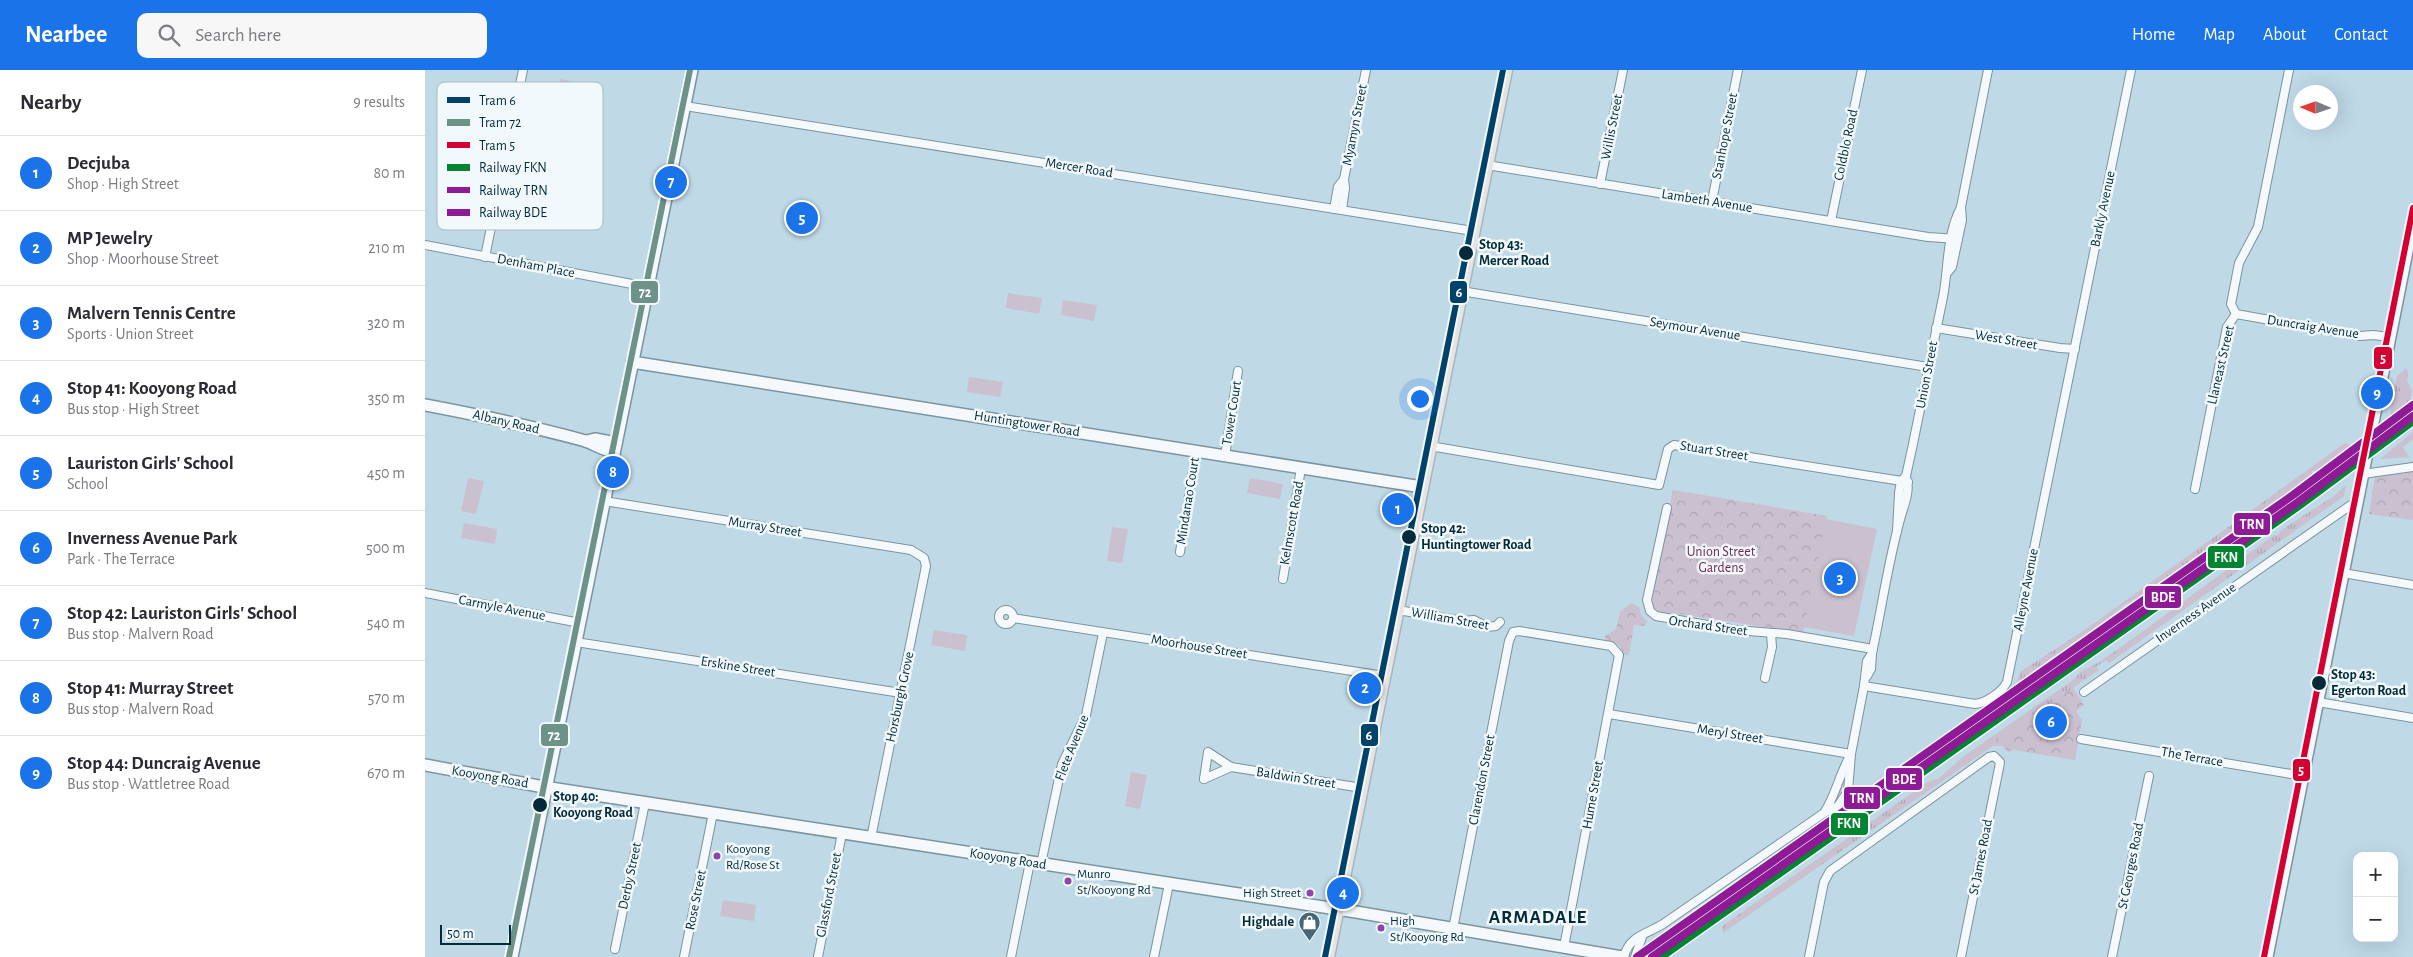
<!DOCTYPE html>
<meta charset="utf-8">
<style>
:root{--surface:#fff;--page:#f7f7f7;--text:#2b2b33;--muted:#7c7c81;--line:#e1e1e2;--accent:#1a73e8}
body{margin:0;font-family:"Alegreya Sans",sans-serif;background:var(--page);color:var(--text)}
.controls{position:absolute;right:15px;bottom:15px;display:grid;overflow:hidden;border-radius:10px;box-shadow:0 5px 20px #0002}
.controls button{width:45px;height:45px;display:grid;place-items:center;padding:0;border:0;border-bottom:1px solid var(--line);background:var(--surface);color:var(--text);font:25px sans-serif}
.compass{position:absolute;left:1868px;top:15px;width:45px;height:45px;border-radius:50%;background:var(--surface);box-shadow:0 5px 20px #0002;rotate:272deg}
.scale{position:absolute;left:15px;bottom:12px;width:71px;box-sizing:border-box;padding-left:5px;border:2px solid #042a39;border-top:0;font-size:14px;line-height:18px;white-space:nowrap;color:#042a39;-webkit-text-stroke:4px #f1f9fd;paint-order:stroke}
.you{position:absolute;left:994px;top:328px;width:18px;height:18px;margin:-12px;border:4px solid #fff;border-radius:50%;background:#1a73e8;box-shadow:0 0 0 8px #1a73e833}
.badge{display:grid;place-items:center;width:32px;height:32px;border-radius:50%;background:var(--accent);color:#fff;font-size:16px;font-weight:700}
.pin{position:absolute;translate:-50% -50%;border:2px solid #fff;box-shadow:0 1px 5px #0006}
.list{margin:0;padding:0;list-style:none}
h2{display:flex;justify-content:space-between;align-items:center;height:65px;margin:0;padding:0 20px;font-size:21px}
h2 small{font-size:16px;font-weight:400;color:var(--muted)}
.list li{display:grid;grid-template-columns:32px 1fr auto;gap:15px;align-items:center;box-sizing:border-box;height:75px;padding:0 20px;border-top:1px solid var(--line)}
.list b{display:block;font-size:19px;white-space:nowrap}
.list p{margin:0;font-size:16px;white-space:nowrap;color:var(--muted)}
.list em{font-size:16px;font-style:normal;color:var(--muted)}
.icon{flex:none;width:28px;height:28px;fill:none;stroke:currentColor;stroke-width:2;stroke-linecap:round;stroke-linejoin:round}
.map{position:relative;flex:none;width:1988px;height:887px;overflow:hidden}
header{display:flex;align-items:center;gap:30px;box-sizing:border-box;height:70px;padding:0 25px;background:var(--accent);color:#fff}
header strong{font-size:24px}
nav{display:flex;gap:28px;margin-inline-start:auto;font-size:18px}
.search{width:350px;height:45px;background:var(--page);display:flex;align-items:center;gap:12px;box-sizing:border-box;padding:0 18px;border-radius:10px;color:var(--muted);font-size:19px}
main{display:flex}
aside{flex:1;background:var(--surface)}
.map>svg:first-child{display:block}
.grass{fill:url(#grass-tufts)}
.park{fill:url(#park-crowns)}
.pitch{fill:#cbc0d0}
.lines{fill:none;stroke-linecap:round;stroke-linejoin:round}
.street-casing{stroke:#7b949f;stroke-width:10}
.secondary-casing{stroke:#7b949f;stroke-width:14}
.primary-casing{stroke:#a4b7c0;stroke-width:15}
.street{stroke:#f5f9fb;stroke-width:8}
.secondary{stroke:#f5f9fb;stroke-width:11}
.primary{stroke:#e7e3e0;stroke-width:12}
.rail-1-casing{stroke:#f1f9fd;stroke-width:11}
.rail-2-casing{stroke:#f1f9fd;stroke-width:11}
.rail-3-casing{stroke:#f1f9fd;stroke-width:11}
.rail-1{stroke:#028430;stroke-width:8}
.rail-2{stroke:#8f1a95;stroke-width:8}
.rail-3{stroke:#8f1a95;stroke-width:8}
.tram-1-casing{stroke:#f1f9fd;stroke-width:10}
.tram-2-casing{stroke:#f1f9fd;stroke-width:10}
.tram-3-casing{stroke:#f1f9fd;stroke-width:10}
.tram-1{stroke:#01426a;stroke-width:6}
.tram-2{stroke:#6d9288;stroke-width:6}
.tram-3{stroke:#d50032;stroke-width:6}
.stop-dot{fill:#042a39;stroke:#f1f9fd;stroke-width:2}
.bus-dot{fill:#8e44ad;stroke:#f1f9fd;stroke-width:2}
.labels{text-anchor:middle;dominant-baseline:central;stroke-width:5;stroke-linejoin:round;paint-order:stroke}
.bus-label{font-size:13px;fill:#042a39;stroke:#f1f9fd;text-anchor:start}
.street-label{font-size:14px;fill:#042a39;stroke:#f1f9fd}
.stop-label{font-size:14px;font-weight:bold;fill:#042a39;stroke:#f1f9fd;text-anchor:start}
.park-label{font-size:14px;fill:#71294f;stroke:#f1f9fd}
.poi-label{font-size:14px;font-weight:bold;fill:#042a39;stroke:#f1f9fd;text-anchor:end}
.district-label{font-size:19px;font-weight:bold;letter-spacing:1px;fill:#042a39;stroke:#f1f9fd}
.key{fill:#f1f9fd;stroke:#aabbc2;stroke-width:1}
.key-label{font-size:14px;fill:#042a39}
.line-badge{stroke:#f1f9fd;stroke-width:2}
.badge-label{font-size:14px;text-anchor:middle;font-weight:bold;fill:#fff}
</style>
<header>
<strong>Nearbee</strong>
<div class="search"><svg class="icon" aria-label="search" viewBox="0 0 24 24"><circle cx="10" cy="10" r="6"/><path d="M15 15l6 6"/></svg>Search here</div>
<nav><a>Home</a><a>Map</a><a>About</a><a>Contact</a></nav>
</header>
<main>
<aside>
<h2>Nearby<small>9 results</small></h2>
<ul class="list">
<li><span class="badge">1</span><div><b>Decjuba</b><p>Shop · High Street</p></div><em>80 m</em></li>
<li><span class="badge">2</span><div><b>MP Jewelry</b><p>Shop · Moorhouse Street</p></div><em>210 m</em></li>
<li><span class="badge">3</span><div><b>Malvern Tennis Centre</b><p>Sports · Union Street</p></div><em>320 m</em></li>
<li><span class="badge">4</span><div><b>Stop 41: Kooyong Road</b><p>Bus stop · High Street</p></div><em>350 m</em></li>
<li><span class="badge">5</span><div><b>Lauriston Girls' School</b><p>School</p></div><em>450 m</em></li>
<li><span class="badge">6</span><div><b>Inverness Avenue Park</b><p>Park · The Terrace</p></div><em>500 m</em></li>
<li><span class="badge">7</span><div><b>Stop 42: Lauriston Girls' School</b><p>Bus stop · Malvern Road</p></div><em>540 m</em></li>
<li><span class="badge">8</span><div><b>Stop 41: Murray Street</b><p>Bus stop · Malvern Road</p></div><em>570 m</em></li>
<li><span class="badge">9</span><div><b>Stop 44: Duncraig Avenue</b><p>Bus stop · Wattletree Road</p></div><em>670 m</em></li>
</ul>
</aside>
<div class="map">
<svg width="1988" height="887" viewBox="0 0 1988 887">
<defs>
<pattern id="grass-tufts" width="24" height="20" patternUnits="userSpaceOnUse" patternTransform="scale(1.25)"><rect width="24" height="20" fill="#cbc0d0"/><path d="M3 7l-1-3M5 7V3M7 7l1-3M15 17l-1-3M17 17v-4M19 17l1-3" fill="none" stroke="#ada5b3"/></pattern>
<pattern id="park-crowns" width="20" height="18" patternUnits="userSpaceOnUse" patternTransform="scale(1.25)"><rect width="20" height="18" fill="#cbc0d0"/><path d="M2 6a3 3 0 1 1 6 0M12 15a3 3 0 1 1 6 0" fill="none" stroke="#ada5b3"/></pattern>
</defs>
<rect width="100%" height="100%" fill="#bfd9e7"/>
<g class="grass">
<path d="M1981,298L1983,302L1982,310L1987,321L1985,330L1964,349L1972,306Z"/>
<path d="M1988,362V369L1978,377L1984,387L1955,389Z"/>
<path d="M1920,373L1927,375L1896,399L1887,401V405L1709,531L1700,534L1688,545L1592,615L1595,602L1661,559Z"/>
<path d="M1921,415L1919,426L1684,593L1681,590L1671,597L1674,600L1648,618L1657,632L1569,671L1568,676L1298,863L1297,856L1501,713L1514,708L1539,686L1648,610L1655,602L1676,591L1714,564L1849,465H1853L1856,460L1909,426Z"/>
</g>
<g class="park">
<path d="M1988,402V450L1944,444L1950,406Z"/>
<path d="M1248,420L1402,446L1378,563L1255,544C1244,543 1230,547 1227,532Z"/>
<path d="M1206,533L1214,537L1216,545L1222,552L1219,556L1209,555L1204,585H1199L1195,576L1180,570V566L1191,559L1195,542Z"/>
<path d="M1648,618L1659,635L1651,641L1657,650L1650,690L1589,680L1583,682L1578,676H1568L1569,670Z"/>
</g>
<g class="pitch">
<path d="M135,9L168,15L165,30L132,24Z"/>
<path d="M583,223L617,228L614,244L581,238Z"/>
<path d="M638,230L672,235L669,251L636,245Z"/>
<path d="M544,307L578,312L575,327L542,322Z"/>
<path d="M43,408L59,411L51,444L36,441Z"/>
<path d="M825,408L858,414L855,429L822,423Z"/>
<path d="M1401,449L1452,459L1429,566L1379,557Z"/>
<path d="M39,453L72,459L70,474L36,468Z"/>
<path d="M687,457L703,459L697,493L682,491Z"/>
<path d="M509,560L542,565L540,581L506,575Z"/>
<path d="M706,702L722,705L715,739L700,736Z"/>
<path d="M298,830L331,835L329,851L295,846Z"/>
</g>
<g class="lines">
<defs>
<g id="street">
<path d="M260,36L1048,161"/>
<path d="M1062,95L1503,167L1533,169"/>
<path d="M1175,114L1198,0"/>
<path d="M1287,131L1313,0"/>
<path d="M909,139L913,117L919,109"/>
<path d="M917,140L920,118L919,109L941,0"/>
<path d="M1406,151L1437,0"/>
<path d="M0,175L223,217"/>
<path d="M60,187L98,0"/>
<path d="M1522,203L1527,197L1537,150L1536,137"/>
<path d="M1036,221L1503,297"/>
<path d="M1811,244L1806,234L1814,193L1833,157L1864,0"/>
<path d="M1811,244L1935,266L1948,265L1965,267"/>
<path d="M1511,258L1635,278L1650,279"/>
<path d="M1005,376L1234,415L1243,379L1249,375L1483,412"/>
<path d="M800,386L813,301"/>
<path d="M1938,404L1988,397"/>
<path d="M1770,419L1802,257L1811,244"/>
<path d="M179,431L486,480L499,488L501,496L446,768"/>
<path d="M1242,438L1222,530L1225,541L1231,546L1311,560L1362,564L1448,579"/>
<path d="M1472,461L1474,423L1476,411L1481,406L1488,374L1518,227C1524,196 1521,166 1536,137L1563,0"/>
<path d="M755,482L771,381"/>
<path d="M1918,503L1988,515"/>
<path d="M858,509L876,398"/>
<path d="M0,523L155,553"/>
<path d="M973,540L1038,551L1049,550L1062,557L1071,556L1075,552"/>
<circle cx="581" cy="547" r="7"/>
<path d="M588,548L959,606"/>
<path d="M151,572L476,623"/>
<path d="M1442,606L1446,599L1447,583C1457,538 1463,491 1476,446C1479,436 1486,418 1481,408"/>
<path d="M1340,608L1347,577L1346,564"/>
<path d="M1439,616L1550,634C1561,633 1577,622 1582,612L1706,0"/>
<path d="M1659,622L1933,430"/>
<path d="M1893,632L1988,648"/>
<path d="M1184,644L1426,684"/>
<path d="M1656,669L1878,706"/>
<path d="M779,709L783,682L806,697L937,718"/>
<path d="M779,709L806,697"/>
<path d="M1399,743C1411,725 1414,705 1425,686"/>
<path d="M616,794L637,694L661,645L678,563"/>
<path d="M1028,859L1084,571L1088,562L1094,561L1186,576L1194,585L1139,877"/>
<path d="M190,879L220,733"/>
<path d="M259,887L288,743"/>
<path d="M393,887L417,763"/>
<path d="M586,887L605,792"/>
<path d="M729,887L744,814"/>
<path d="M1199,887C1204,866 1220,865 1238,854L1399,743L1413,736L1423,721L1426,684L1439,616L1442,591L1447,583"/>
<path d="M1210,887L1217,867"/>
<path d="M1384,887L1399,812L1405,801L1564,687L1569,686L1575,692L1574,698L1536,887"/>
<path d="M1687,887L1724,706"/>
</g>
<g id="secondary">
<path d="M207,292L997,417"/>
<path d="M0,335C53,345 105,356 157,370C168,373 177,380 189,382"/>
<path d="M161,371L170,369L191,373"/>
<path d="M0,695L119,717L931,842L1197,887"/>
<path d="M87,887L267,0"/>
<path d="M1842,887L1988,151"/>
</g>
<path id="primary" d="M903,887L1081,0"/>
</defs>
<use href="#street" class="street-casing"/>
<use href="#secondary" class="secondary-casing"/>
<use href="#primary" class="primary-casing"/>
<use href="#street" class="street"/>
<use href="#secondary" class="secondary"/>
<use href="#primary" class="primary"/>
<defs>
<path id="rail-1" d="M1236,887L1875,435L1988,351"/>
<path id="rail-2" d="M1212,887L1868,425L1988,335"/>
<path id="rail-3" d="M1227,887L1873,432L1988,346"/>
</defs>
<use href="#rail-1" class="rail-1-casing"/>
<use href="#rail-2" class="rail-2-casing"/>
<use href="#rail-3" class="rail-3-casing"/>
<use href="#rail-1" class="rail-1"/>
<use href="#rail-2" class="rail-2"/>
<use href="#rail-3" class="rail-3"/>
<defs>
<path id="tram-1" d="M900,887L1078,0"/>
<path id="tram-2" d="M84,887L265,0"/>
<path id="tram-3" d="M1839,887L1988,138"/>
</defs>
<use href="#tram-1" class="tram-1-casing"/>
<use href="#tram-2" class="tram-2-casing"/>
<use href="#tram-3" class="tram-3-casing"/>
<use href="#tram-1" class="tram-1"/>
<use href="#tram-2" class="tram-2"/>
<use href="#tram-3" class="tram-3"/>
</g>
<defs>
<symbol id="shop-pin" viewBox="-11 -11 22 30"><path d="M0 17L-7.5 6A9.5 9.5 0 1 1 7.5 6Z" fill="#456776" stroke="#f1f9fd"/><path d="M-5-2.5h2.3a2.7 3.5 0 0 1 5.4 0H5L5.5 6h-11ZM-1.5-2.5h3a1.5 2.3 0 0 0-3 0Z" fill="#fff"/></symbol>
</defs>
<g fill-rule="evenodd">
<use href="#shop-pin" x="872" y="840" width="25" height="34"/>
</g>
<g class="stop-dot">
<circle cx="1041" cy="183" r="8"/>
<circle cx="984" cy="467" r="8"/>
<circle cx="1894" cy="613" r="8"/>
<circle cx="115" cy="735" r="8"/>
</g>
<g class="bus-dot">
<circle cx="292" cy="786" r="4.5"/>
<circle cx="643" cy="811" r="4.5"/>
<circle cx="885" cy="823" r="4.5"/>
<circle cx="956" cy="858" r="4.5"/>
</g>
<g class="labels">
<g class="bus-label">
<text x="301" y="779">Kooyong<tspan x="301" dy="16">Rd/Rose St</tspan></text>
<text x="652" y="804">Munro<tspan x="652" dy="16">St/Kooyong Rd</tspan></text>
<text x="876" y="823" text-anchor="end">High Street</text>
<text x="965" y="851">High<tspan x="965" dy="16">St/Kooyong Rd</tspan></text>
</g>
<g class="street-label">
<text transform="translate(930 55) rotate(-79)">Myamyn Street</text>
<text transform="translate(1187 57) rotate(-79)">Willis Street</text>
<text transform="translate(1300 66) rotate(-79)">Stanhope Street</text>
<text transform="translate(1421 75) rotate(-78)">Coldblo Road</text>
<text transform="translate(654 98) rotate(9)">Mercer Road</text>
<text transform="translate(1282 131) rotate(9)">Lambeth Avenue</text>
<text transform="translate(1678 139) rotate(-78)">Barkly Avenue</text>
<text transform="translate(111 196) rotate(11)">Denham Place</text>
<text transform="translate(1888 257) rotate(9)">Duncraig Avenue</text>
<text transform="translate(1270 259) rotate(9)">Seymour Avenue</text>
<text transform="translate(1581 270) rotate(10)">West Street</text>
<text transform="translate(1796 295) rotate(-77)">Llaneast Street</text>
<text transform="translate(1502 305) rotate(-79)">Union Street</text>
<text transform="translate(807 343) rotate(-81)">Tower Court</text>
<text transform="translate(81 352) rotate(13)">Albany Road</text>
<text transform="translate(602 354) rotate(9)">Huntingtower Road</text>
<text transform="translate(1289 381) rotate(9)">Stuart Street</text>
<text transform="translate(763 431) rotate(-81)">Mindanao Court</text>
<text transform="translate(867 453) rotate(-80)">Kelmscott Road</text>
<text transform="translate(340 457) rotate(9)">Murray Street</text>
<text transform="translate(1601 520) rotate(-79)">Alleyne Avenue</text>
<text transform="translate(77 538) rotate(11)">Carmyle Avenue</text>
<text transform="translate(1771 543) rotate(-35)">Inverness Avenue</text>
<text transform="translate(1025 549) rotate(10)">William Street</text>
<text transform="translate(1283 556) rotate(8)">Orchard Street</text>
<text transform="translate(774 577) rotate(9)">Moorhouse Street</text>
<text transform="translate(313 597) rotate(9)">Erskine Street</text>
<text transform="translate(475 627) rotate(-78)">Horsburgh Grove</text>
<text transform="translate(1305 664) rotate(9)">Meryl Street</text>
<text transform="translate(647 678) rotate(-68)">Flete Avenue</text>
<text transform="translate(1767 687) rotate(10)">The Terrace</text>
<text transform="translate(65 707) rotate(10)">Kooyong Road</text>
<text transform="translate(871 708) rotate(9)">Baldwin Street</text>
<text transform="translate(1057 710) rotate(-79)">Clarendon Street</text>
<text transform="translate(1168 725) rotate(-80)">Hume Street</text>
<text transform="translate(1556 787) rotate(-79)">St James Road</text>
<text transform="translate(583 789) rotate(9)">Kooyong Road</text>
<text transform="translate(1706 796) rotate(-79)">St Georges Road</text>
<text transform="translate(205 806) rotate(-78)">Derby Street</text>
<text transform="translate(404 825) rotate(-79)">Glassford Street</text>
<text transform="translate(271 830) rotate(-79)">Rose Street</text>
</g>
<g class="stop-label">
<text x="1054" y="175">Stop 43:<tspan x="1054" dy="16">Mercer Road</tspan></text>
<text x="996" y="459">Stop 42:<tspan x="996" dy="16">Huntingtower Road</tspan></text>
<text x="1906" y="605">Stop 43:<tspan x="1906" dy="16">Egerton Road</tspan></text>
<text x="128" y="727">Stop 40:<tspan x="128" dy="16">Kooyong Road</tspan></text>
</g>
<g class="park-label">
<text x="1296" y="482">Union Street<tspan x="1296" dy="16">Gardens</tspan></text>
</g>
<g class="poi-label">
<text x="869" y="852">Highdale</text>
</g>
<g class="district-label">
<text x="1113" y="847">ARMADALE</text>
</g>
</g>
<rect x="12" y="12" width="166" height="148" rx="8" class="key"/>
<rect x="22" y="27" width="23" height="6" fill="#01426a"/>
<rect x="22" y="49" width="23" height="7" fill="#6d9288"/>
<rect x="22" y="72" width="23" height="6" fill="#d50032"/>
<rect x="22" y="94" width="23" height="7" fill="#028430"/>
<rect x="22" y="117" width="23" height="6" fill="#8f1a95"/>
<rect x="22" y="139" width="23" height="7" fill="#8f1a95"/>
<g class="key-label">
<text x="54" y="35">Tram 6</text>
<text x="54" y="57">Tram 72</text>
<text x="54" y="80">Tram 5</text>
<text x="54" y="102">Railway FKN</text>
<text x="54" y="125">Railway TRN</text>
<text x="54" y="147">Railway BDE</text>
</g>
<g class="line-badge">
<rect x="205" y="210" width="29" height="24" rx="5" fill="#6d9288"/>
<rect x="1024" y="210" width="19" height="24" rx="5" fill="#01426a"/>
<rect x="1948" y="276" width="20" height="24" rx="5" fill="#d50032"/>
<rect x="1808" y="442" width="38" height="24" rx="5" fill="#8f1a95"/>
<rect x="1782" y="475" width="38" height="24" rx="5" fill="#028430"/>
<rect x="1719" y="515" width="38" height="24" rx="5" fill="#8f1a95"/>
<rect x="115" y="653" width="29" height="24" rx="5" fill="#6d9288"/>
<rect x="935" y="653" width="19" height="24" rx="5" fill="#01426a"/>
<rect x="1867" y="688" width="19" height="24" rx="5" fill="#d50032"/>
<rect x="1460" y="697" width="38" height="24" rx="5" fill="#8f1a95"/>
<rect x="1418" y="716" width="38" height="24" rx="5" fill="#8f1a95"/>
<rect x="1405" y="742" width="39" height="24" rx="5" fill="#028430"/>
</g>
<g class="badge-label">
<text x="220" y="227">72</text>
<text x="1034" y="227">6</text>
<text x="1958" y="293">5</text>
<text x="1827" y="459">TRN</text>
<text x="1801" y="492">FKN</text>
<text x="1738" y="532">BDE</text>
<text x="129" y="670">72</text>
<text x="944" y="670">6</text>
<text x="1876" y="705">5</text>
<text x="1479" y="714">BDE</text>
<text x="1437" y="733">TRN</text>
<text x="1424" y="758">FKN</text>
</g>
</svg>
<div class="controls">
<button>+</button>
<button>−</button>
</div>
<svg class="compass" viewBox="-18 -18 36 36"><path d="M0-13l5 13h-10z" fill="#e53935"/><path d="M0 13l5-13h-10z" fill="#7c7c81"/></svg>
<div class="scale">50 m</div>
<div class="you"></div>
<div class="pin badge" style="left:973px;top:439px">1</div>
<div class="pin badge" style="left:940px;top:618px">2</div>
<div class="pin badge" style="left:1415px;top:508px">3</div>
<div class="pin badge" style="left:918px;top:823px">4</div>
<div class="pin badge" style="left:377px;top:148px">5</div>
<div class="pin badge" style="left:1626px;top:652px">6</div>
<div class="pin badge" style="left:246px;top:112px">7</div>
<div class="pin badge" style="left:188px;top:402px">8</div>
<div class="pin badge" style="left:1952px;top:323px">9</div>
</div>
</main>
